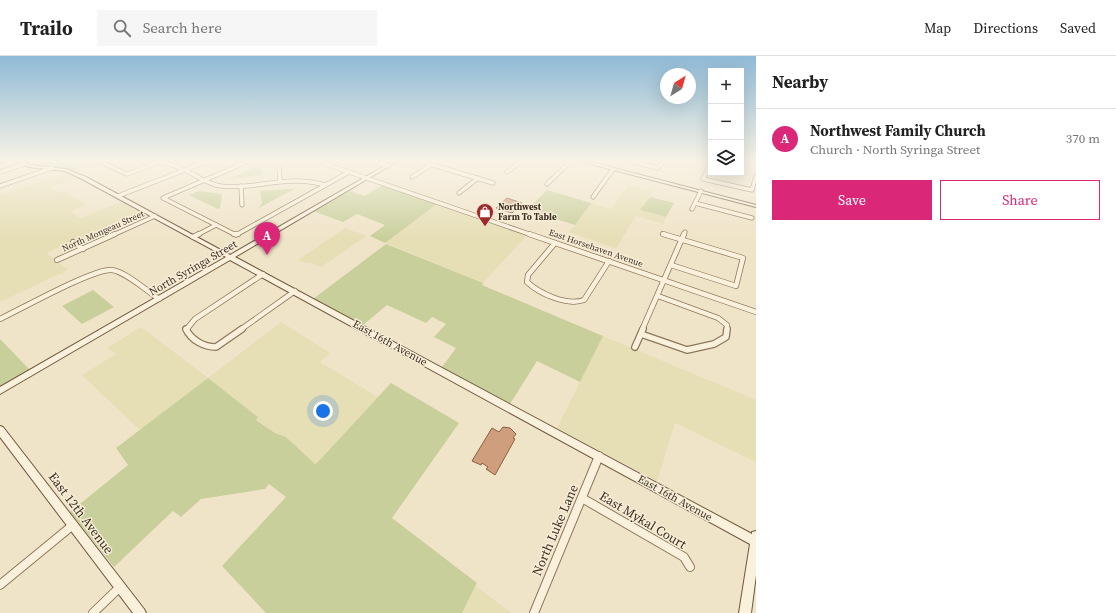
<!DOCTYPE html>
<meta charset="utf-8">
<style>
:root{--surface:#fff;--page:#f6f6f6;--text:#222;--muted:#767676;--line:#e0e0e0;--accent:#db2777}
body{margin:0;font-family:"Source Serif 4",serif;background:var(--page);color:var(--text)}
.controls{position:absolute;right:12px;top:12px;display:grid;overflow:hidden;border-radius:0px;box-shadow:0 4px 16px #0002}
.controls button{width:36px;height:36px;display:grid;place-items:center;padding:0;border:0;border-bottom:1px solid var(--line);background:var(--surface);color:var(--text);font:20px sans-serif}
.compass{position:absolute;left:660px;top:12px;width:36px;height:36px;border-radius:50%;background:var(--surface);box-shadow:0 4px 16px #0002;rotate:37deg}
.you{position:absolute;left:323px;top:355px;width:14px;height:14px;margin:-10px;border:3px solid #fff;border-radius:50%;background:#1a73e8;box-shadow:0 0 0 6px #1a73e833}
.badge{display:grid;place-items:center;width:26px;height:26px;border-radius:50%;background:var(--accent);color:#fff;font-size:13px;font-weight:700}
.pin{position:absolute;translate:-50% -33px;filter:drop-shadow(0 1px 2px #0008)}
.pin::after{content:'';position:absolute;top:21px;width:14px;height:12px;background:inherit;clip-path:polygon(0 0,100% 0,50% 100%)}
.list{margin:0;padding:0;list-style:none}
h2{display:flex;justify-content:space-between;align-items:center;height:52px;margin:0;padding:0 16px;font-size:17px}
h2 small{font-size:13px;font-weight:400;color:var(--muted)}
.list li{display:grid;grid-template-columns:26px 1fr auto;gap:12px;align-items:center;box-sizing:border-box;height:60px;padding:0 16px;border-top:1px solid var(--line)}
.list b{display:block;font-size:15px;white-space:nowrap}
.list p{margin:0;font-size:13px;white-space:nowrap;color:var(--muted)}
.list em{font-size:13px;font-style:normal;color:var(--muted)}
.actions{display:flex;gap:8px;padding:12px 16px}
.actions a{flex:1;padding:9px 0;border:1px solid var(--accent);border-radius:0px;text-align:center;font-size:14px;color:var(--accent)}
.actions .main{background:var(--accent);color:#fff}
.icon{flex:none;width:22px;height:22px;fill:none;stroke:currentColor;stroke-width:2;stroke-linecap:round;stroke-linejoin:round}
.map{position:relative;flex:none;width:756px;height:557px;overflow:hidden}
header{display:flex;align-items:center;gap:24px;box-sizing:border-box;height:56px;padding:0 20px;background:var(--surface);border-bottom:1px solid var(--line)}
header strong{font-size:19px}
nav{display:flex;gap:22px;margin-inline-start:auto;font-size:14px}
.search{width:280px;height:36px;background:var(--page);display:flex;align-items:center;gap:10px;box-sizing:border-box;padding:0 14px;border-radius:0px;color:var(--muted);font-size:15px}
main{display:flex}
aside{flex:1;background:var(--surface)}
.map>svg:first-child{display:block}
.farmland{fill:#e6deb5}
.green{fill:#c9cf9b}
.building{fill:#cf9f7d;stroke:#8d5f41}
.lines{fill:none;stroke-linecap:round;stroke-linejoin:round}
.street-far3-casing{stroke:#8d765c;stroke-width:5}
.street-far2-casing{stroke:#8d765c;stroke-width:6}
.street-far1-casing{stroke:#8d765c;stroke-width:8}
.street-casing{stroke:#8d765c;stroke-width:10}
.secondary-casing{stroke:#6f573f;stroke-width:2}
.street-far3{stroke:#faf1dc;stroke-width:3.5}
.street-far2{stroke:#faf1dc;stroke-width:4.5}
.street-far1{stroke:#faf1dc;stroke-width:5.5}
.street{stroke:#faf1dc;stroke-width:8}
.secondary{fill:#faf1dc;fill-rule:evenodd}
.labels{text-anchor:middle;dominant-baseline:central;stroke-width:3;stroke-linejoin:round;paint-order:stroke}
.far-poi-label{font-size:9px;font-weight:bold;fill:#3d2e20;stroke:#f7eed8;text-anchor:start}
.far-street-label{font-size:9px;fill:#3d2e20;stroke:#f7eed8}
.street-label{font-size:11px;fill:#3d2e20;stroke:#f7eed8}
.near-street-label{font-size:13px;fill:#3d2e20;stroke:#f7eed8}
</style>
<header>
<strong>Trailo</strong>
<div class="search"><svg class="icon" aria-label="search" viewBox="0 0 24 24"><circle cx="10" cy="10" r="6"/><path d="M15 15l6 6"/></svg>Search here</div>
<nav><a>Map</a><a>Directions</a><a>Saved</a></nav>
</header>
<main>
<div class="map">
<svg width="756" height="557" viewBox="0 0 756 557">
<rect width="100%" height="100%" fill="#f0e4c8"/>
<g class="farmland">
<path d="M64,117L76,122L50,131L61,137L65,136L86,149L70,155L80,162L124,145L142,155L46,197L68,214L0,246V139Z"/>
<path d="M628,129L653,135L640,154L666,161L663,168L636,160L616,192L569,176L591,147L611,153Z"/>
<path d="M437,148L527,179L483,227L385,187Z"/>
<path d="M345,172L366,180L321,211L309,206L306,207L298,204Z"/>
<path d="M281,266L330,297L320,306L378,341L318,406L315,408L286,381L275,377L256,363L258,361L208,322L140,374L82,319L116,298L107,292L141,271L208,322Z"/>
<path d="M603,280L756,344V406L675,367L657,425L557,372Z"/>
<path d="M476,530L511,557H462Z"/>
</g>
<g class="green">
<path d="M27,105H63L79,114L76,115Z"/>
<path d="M261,109L262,119L227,123Z"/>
<path d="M383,129L437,148L385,187L370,180L385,169L357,158L343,166L313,155L348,134L364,140Z"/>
<path d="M301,132L294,133L257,153L262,148L260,135Z"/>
<path d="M547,134L591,147L575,169L527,154Z"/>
<path d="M199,135L222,138L220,152L218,153L189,139Z"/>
<path d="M650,141L674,147L666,161L640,154Z"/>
<path d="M386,188L483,227L482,229L603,280L580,326L537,305L510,348L442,311L456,292L434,281L446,268L432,261L426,267L387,249L363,269L313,243Z"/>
<path d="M93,234L114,251L82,268L62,250Z"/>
<path d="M0,283L31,315L0,333Z"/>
<path d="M208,322L258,361L256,364L275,377L286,381L315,408L318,406L391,327L459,367L392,462L477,527L462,557H266L222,510L286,441L269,428L265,433L201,443L181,461L173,455L114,511L70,456L128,409L116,392Z"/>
</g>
<g class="building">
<path d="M507,142L522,147L512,157L496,152Z"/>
<path d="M503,371L510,372L516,378L513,382L515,383L495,419L486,413L488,411L482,407L481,409L472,405L492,372L499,376Z"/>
</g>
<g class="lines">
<defs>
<g id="street-far3">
<path d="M98,105L127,118L162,105"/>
<path d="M161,105C169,108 177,110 184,114C197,119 206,128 221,130C258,134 286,118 325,129"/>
<path d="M317,105L532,179"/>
<path d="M373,105L388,110"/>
<path d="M420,105L493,127"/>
<path d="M630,105L658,112L663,105"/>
<path d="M711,107L703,123L752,134L756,120"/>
<path d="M279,112L280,124"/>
<path d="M0,116L24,108"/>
<path d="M507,116L521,105"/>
<path d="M412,121L431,109"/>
<path d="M547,128L571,105"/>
<path d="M0,130L52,112"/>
<path d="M241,130L242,149"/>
<path d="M459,137L478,122"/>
<path d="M118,140L208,105"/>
<path d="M593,141L613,113"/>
<path d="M695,147L752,162"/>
<path d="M692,153L701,135"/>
<path d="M663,178L666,179"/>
<path d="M113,179L155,160"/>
<path d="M197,179L216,169"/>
<path d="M236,179L163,142L249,105"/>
<path d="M236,179L349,116"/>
<path d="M684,179L685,176"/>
</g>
<g id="street-far2">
<path d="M234,178H238"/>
<path d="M529,178L756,256"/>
<path d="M663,178L743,202L736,230L671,209"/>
<path d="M193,181L199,178"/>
<path d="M73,186L83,193"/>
<path d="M555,187L528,219L527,226C540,238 567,250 584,244L609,205"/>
<path d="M57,204L115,178"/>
<path d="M658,240L718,262L727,269V274"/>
<path d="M0,263C21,253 94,212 112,214C126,216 147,235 159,243"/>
<path d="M186,274L195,263L263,218"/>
<path d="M240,274L295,235"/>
<path d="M642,274L684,178"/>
</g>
<g id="street-far1">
<path d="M186,273C191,284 204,291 216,291L242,273"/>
<path d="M641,278L687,294L714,288L726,281L727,273"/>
<path d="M635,291L643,273"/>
</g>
<g id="street">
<path d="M582,442L684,501L690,511"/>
<path d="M0,529L73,469"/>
<path d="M93,557L120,531"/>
<path d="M534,557L599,400"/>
</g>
<g id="secondary">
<path d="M0,105H6L0,107Z"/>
<path d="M16,105H22L30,109L66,113L86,121L230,199L393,105H398L235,201L752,478V476L756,475V519L751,557H739L750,488L230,204L0,338V331L226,201L82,123L65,115L29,111Z"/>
<path d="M579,105H587L756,149V151Z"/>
<path d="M0,370L3,371L144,553L146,557H133L0,381Z"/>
</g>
</defs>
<use href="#street-far3" class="street-far3-casing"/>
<use href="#street-far2" class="street-far2-casing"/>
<use href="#street-far1" class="street-far1-casing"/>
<use href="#street" class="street-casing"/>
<use href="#secondary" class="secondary-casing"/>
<use href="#street-far3" class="street-far3"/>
<use href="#street-far2" class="street-far2"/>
<use href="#street-far1" class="street-far1"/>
<use href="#street" class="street"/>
<use href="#secondary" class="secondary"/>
</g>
<linearGradient id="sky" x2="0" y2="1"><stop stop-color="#8fbad6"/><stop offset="0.57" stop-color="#f8f3e6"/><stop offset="1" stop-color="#f8f3e6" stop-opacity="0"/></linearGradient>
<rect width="756" height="183" fill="url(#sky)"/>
<defs>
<symbol id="shop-pin" viewBox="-11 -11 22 30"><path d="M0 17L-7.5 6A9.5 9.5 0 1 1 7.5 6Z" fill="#9e2a2b" stroke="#f7eed8"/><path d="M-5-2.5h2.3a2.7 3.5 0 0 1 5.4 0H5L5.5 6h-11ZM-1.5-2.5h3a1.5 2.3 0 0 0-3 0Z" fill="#fff"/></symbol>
</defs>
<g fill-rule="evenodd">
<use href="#shop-pin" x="475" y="146" width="20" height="27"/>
</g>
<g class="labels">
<g class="far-poi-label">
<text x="498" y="151">Northwest<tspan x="498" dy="10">Farm To Table</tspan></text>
</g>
<g class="far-street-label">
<text transform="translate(103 175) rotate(-24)">North Mongeau Street</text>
<text transform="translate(596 192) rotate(19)">East Horsehaven Avenue</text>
</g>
<g class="street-label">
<text transform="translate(193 212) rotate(-30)">North Syringa Street</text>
<text transform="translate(390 287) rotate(29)">East 16th Avenue</text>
<text transform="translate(675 442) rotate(29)">East 16th Avenue</text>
</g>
<g class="near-street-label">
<text transform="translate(81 457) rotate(53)">East 12th Avenue</text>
<text transform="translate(643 464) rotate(31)">East Mykal Court</text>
<text transform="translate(555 474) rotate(-67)">North Luke Lane</text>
</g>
</g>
</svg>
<div class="controls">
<button>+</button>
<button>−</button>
<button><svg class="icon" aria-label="layers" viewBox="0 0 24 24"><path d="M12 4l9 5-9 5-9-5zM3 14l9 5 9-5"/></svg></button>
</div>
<svg class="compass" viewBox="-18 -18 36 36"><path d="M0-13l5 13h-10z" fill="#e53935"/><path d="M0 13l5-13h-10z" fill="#767676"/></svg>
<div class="you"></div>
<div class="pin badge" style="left:267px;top:199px">A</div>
</div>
<aside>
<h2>Nearby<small></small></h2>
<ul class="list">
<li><span class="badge">A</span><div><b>Northwest Family Church</b><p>Church · North Syringa Street</p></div><em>370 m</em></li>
</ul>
<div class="actions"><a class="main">Save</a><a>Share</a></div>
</aside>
</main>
